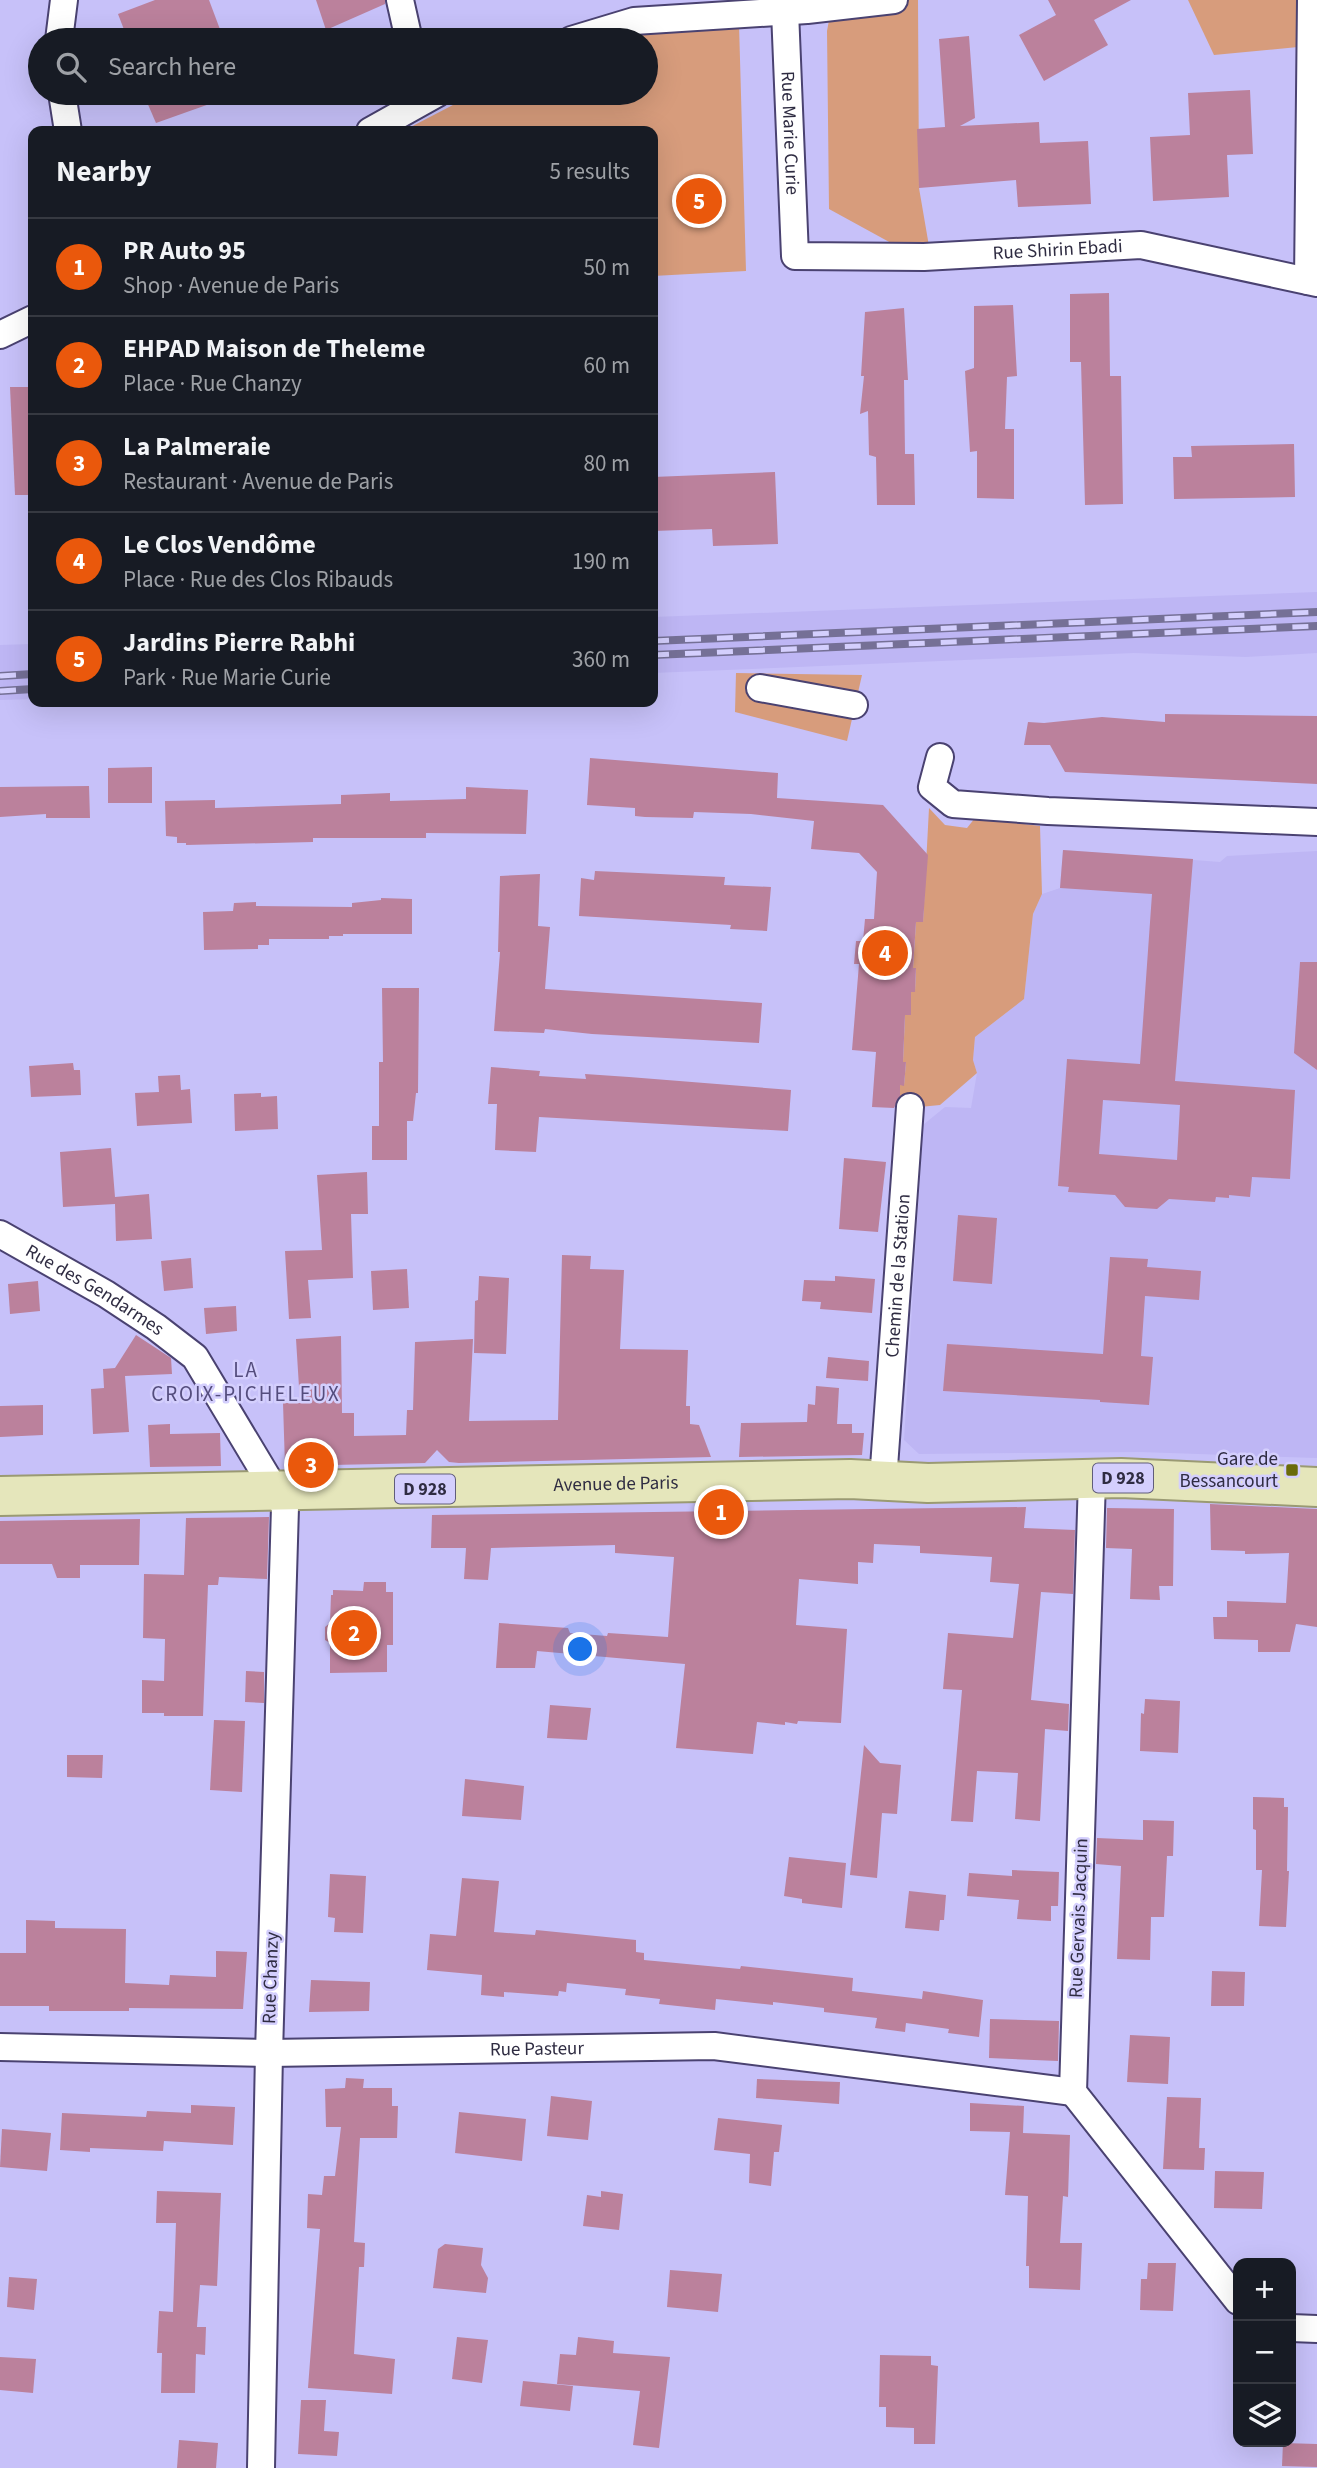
<!DOCTYPE html>
<meta charset="utf-8">
<style>
:root{--surface:#171b24;--page:#20242c;--text:#f1f3f6;--muted:#9ea1a6;--line:#363941;--accent:#ea580c}
body{margin:0;font-family:"Source Sans 3",sans-serif;background:var(--page);color:var(--text)}
.controls{position:absolute;right:21px;bottom:21px;display:grid;overflow:hidden;border-radius:14px;box-shadow:0 7px 28px #0002}
.controls button{width:63px;height:63px;display:grid;place-items:center;padding:0;border:0;border-bottom:2px solid var(--line);background:var(--surface);color:var(--text);font:35px sans-serif}
.you{position:absolute;left:581px;top:1650px;width:24px;height:24px;margin:-18px;border:5px solid #fff;border-radius:50%;background:#1a73e8;box-shadow:0 0 0 10px #1a73e833}
.badge{display:grid;place-items:center;width:46px;height:46px;border-radius:50%;background:var(--accent);color:#fff;font-size:23px;font-weight:700}
.pin{position:absolute;translate:-50% -50%;border:4px solid #fff;box-shadow:0 2px 7px #0006}
.list{margin:0;padding:0;list-style:none}
h2{display:flex;justify-content:space-between;align-items:center;height:91px;margin:0;padding:0 28px;font-size:30px}
h2 small{font-size:23px;font-weight:400;color:var(--muted)}
.list li{display:grid;grid-template-columns:46px 1fr auto;gap:21px;align-items:center;box-sizing:border-box;height:98px;padding:0 28px;border-top:2px solid var(--line)}
.list b{display:block;font-size:26px;white-space:nowrap}
.list p{margin:0;font-size:23px;white-space:nowrap;color:var(--muted)}
.list em{font-size:23px;font-style:normal;color:var(--muted)}
.icon{flex:none;width:38px;height:38px;fill:none;stroke:currentColor;stroke-width:2;stroke-linecap:round;stroke-linejoin:round}
.map{position:relative;flex:none;width:1317px;height:2468px;overflow:hidden}
.search{position:absolute;background:var(--surface);box-shadow:0 7px 28px #0002;left:28px;top:28px;width:630px;height:77px;display:flex;align-items:center;gap:18px;box-sizing:border-box;padding:0 24px;border-radius:38px;color:var(--muted);font-size:26px}
.panel{position:absolute;background:var(--surface);box-shadow:0 7px 28px #0002;left:28px;top:126px;width:630px;height:581px;border-radius:14px}
.map>svg:first-child{display:block}
.built{fill:#beb6f4}
.green{fill:#d79c7c}
.building{fill:#bb819c;fill-rule:evenodd}
.lines{fill:none;stroke-linecap:round;stroke-linejoin:round}
.street-casing{stroke:#4a4271;stroke-width:30}
.primary-casing{stroke:#9a9a73;stroke-width:42}
.street{stroke:#fff;stroke-width:26}
.primary{stroke:#e5e6bb;stroke-width:38}
.rail-casing{stroke:#757096;stroke-width:8}
.rail{stroke:#d4cffd;stroke-width:5;stroke-dasharray:16;stroke-linecap:butt}
.poi-dot{fill:#6a6b09;stroke:#d4cffd;stroke-width:2.5}
.labels{text-anchor:middle;dominant-baseline:central;stroke-width:5;stroke-linejoin:round;paint-order:stroke}
.shield{fill:#d4cffd;stroke:#605d7a;stroke-width:2}
.shield-label{font-size:18px;font-weight:bold;fill:#2f2c42}
.street-label{font-size:19px;fill:#2f2c42;stroke:#d4cffd}
.poi-label{font-size:19px;fill:#2f2c42;stroke:#d4cffd;text-anchor:end}
.neighbourhood-label{font-size:21px;letter-spacing:2px;fill:#544d7d;stroke:#d4cffd}
</style>
<div class="map">
<svg width="1317" height="2468" viewBox="0 0 1317 2468">
<rect width="100%" height="100%" fill="#c7c1f9"/>
<g class="built">
<path d="M1317,592V653L1246,657L1134,653L653,673V617Z"/>
<path d="M33,644V699L0,700V645Z"/>
<path d="M1063,850L1220,862L1227,856L1317,851V1458L1140,1452L919,1454L904,1440L923,1125L945,1107L971,1108L977,1073L973,1060L975,1037L1024,999L1033,914L1042,894L1060,888Z"/>
</g>
<g class="green">
<path d="M899,0H918L919,188L930,252L913,255L829,209L827,31L830,15Z"/>
<path d="M1188,0H1298V47L1214,55Z"/>
<path d="M739,24L746,271L653,276V131H403L476,93H646V40H608L636,31Z"/>
<path d="M736,673L862,675L847,741L735,712Z"/>
<path d="M929,808L945,825L967,828L975,818L1040,826L1042,894L1033,914L1024,999L975,1037L973,1060L977,1073L940,1105L899,1109L900,1085H904L906,1062H903L905,1015H911V992L915,991L916,969L913,968L916,922H923Z"/>
</g>
<g class="building">
<path d="M155,0H209L224,40H128L118,14Z"/>
<path d="M316,0H385V4L326,30Z"/>
<path d="M1048,0H1131L1094,20L1108,45L1044,81L1019,35L1056,15Z"/>
<path d="M969,36L975,118L960,126L1039,122L1040,143L1088,141L1091,204L1018,207L1016,180L919,188L917,129L945,127L939,39Z"/>
<path d="M1250,90L1253,154L1227,155L1229,197L1153,201L1150,137L1190,135L1188,93Z"/>
<path d="M143,93H232V96L156,123Z"/>
<path d="M1109,293L1110,376H1121L1123,504L1085,505L1081,362H1070V294Z"/>
<path d="M1013,305L1017,376L1007,377L1005,429H1014V499L977,498V451L970,452L965,371L974,368V306Z"/>
<path d="M904,308L908,380H904L905,454H914L915,505H877L876,457L869,455L868,411L860,414L864,376H861L865,312Z"/>
<path d="M10,387H33V495H15Z"/>
<path d="M1294,444L1295,497L1174,499L1173,457H1192L1191,446Z"/>
<path d="M775,472L778,544L713,546L712,529L653,531V477Z"/>
<path d="M1165,714L1317,716V784L1065,772L1050,745H1024L1028,722L1044,723L1102,717L1165,722Z"/>
<path d="M590,758L778,773L777,798L883,805L928,855L923,922H916L913,968H916L915,992H911V1015H905L903,1062H906L904,1086L900,1085V1096L894,1108L872,1107L876,1052L852,1050L859,964H854L856,941H863L865,919H874L877,872L859,853L811,849L814,821L751,814L694,812L693,818L645,817L635,816V808L587,805Z"/>
<path d="M152,767V803H108V768Z"/>
<path d="M89,786L90,818H46V814L0,817V787Z"/>
<path d="M466,787L528,790L526,834L426,833V838H313V842L186,845V843H177V837L166,836L165,801L215,800V808L341,804V795L390,793V801L466,799Z"/>
<path d="M1063,850L1193,859L1175,1081L1295,1090L1290,1179L1252,1177L1250,1197L1229,1195V1198L1216,1197L1215,1202L1169,1199L1157,1209L1125,1207L1115,1195L1068,1192L1069,1187L1058,1186L1067,1059L1140,1064L1152,894L1060,888ZM1103,1100L1180,1105L1177,1160L1099,1154Z"/>
<path d="M595,871L725,877L724,885L771,887L767,931L730,929L731,925L579,916L581,878L594,880Z"/>
<path d="M540,874L538,926L550,927L545,989L762,1003L759,1043L592,1034L545,1029L544,1033L494,1031L500,952H498L500,876Z"/>
<path d="M381,898L412,899V934H343V936H329V939H269V945H258V949L204,950L203,912L233,911L234,903L256,902V906L352,907V903L381,900Z"/>
<path d="M1300,962H1317V1070L1294,1053Z"/>
<path d="M382,988H419L418,1093H416L413,1121H407V1160H372V1126H379V1062H383Z"/>
<path d="M73,1063L74,1070H80L81,1095L31,1097L29,1066Z"/>
<path d="M491,1067L540,1071L539,1076L586,1079L585,1074L629,1077L791,1090L788,1131L539,1117L536,1152L495,1150L497,1104H488Z"/>
<path d="M180,1075L181,1090L190,1089L192,1123L137,1126L135,1093L159,1092L158,1076Z"/>
<path d="M261,1093V1097L277,1096L278,1129L235,1131L234,1094Z"/>
<path d="M111,1148L115,1197L149,1194L152,1239L116,1241L115,1204L63,1207L60,1152Z"/>
<path d="M844,1158L886,1162L878,1232L839,1229Z"/>
<path d="M367,1172L368,1214H351L353,1278L308,1280L311,1318L289,1319L285,1251L322,1250L317,1175Z"/>
<path d="M958,1215L997,1218L992,1284L953,1281Z"/>
<path d="M562,1255L591,1256L590,1269L624,1270L620,1349L688,1350L686,1406H690V1424L699,1425L711,1457L459,1463L449,1462L437,1450L425,1463L285,1466L283,1403H300L296,1339L341,1336L342,1413H354V1436L406,1435L407,1410H413L415,1342L473,1339L469,1421L558,1420Z"/>
<path d="M1110,1257L1148,1259L1147,1267L1201,1271L1199,1300L1145,1296L1141,1356L1153,1357L1149,1405L1100,1402V1400L943,1391L947,1344L1103,1354Z"/>
<path d="M191,1258L193,1288L164,1291L161,1261Z"/>
<path d="M407,1269L409,1308L373,1310L371,1271Z"/>
<path d="M479,1276L509,1278L506,1354L474,1353L475,1301L478,1300Z"/>
<path d="M835,1276L875,1279L872,1313L820,1309L821,1302L802,1301L804,1280L835,1281Z"/>
<path d="M38,1281L40,1311L10,1314L8,1284Z"/>
<path d="M236,1306L237,1331L206,1334L204,1308Z"/>
<path d="M136,1335L171,1358L172,1374L125,1376L129,1432L93,1434L91,1389L104,1388L103,1369L115,1368Z"/>
<path d="M828,1357L869,1361L868,1381L826,1378Z"/>
<path d="M816,1386L839,1388L837,1424H852V1433H864L862,1455L739,1457L741,1423L807,1422L808,1404L815,1405Z"/>
<path d="M43,1405V1435L0,1437V1406Z"/>
<path d="M170,1424V1434L220,1433L221,1466L150,1467L148,1425Z"/>
<path d="M1210,1504L1317,1509V1627L1296,1624L1290,1652H1258V1640L1214,1639L1213,1617H1227V1601L1286,1603L1289,1553L1245,1554V1551L1211,1550Z"/>
<path d="M1026,1507L1024,1528L1075,1530L1073,1594L1041,1592L1031,1700L1069,1704L1068,1731L1045,1729L1040,1821L1015,1819L1018,1773L977,1771L973,1822L951,1821L962,1690L943,1689L948,1633L1013,1638L1019,1584L990,1582L992,1557L920,1553V1546L874,1544L873,1563L858,1562V1584L799,1579L796,1625L847,1629L841,1723L798,1721L797,1724L785,1722V1725L757,1722L753,1754L676,1748L685,1664L537,1651L535,1668H496L499,1623L568,1628L570,1633L607,1636L608,1633L668,1637L674,1557L615,1553V1545L491,1548L488,1580L464,1579L466,1548H431L432,1515Z"/>
<path d="M1107,1508L1174,1509L1173,1586H1159L1160,1600L1130,1599L1132,1549L1106,1548Z"/>
<path d="M269,1517L267,1579L219,1577L218,1585H208L203,1716H164V1713H142V1680L164,1681L165,1639L143,1638L144,1574L184,1575L186,1518Z"/>
<path d="M140,1519L139,1565H80V1578H57L52,1564H0V1521Z"/>
<path d="M364,1582H386V1592H393V1645H387V1672L330,1673V1643L325,1640V1627L330,1623L331,1595H333V1590L363,1591Z"/>
<path d="M246,1671L264,1672V1703L245,1702Z"/>
<path d="M1145,1699L1180,1701L1178,1753L1140,1751L1141,1713L1144,1714Z"/>
<path d="M550,1705L591,1708L587,1740L547,1738Z"/>
<path d="M214,1720L245,1721L242,1792L210,1790Z"/>
<path d="M864,1745L880,1763L901,1765L897,1814L882,1813L877,1878L850,1875Z"/>
<path d="M67,1755H103L102,1778L67,1777Z"/>
<path d="M465,1779L524,1786L521,1820L462,1816Z"/>
<path d="M1253,1797L1284,1798V1807H1288L1287,1871H1289L1286,1927L1259,1926L1262,1870H1256V1830L1253,1829Z"/>
<path d="M1143,1820L1174,1821L1173,1856H1167L1164,1917H1151L1150,1960L1117,1959L1121,1866L1096,1864L1097,1838L1143,1840Z"/>
<path d="M789,1857L846,1863L842,1908L802,1903V1899L784,1896Z"/>
<path d="M1012,1870L1059,1872L1058,1906H1051V1921L1017,1919L1019,1900L967,1896L969,1873L1012,1876Z"/>
<path d="M330,1874L366,1876L363,1933L334,1932L335,1918L328,1917Z"/>
<path d="M462,1878L499,1881L494,1932L535,1935L536,1930L636,1940V1952L644,1953V1960L740,1969L741,1966L853,1978L852,1991L922,1999L923,1991L983,2000L979,2037L948,2033L949,2029L906,2023L905,2032L875,2028L877,2018L824,2012V2008L773,2002V2005L716,1999L715,2010L659,2004L660,1999L625,1995L626,1989L567,1983L566,1992L559,1991L558,1996L504,1992V1997L481,1995L482,1975L427,1970L430,1934L456,1936Z"/>
<path d="M909,1891L946,1895L944,1920H940L939,1931L905,1928Z"/>
<path d="M26,1920L55,1921V1928L126,1929L125,1983L169,1985L170,1975L216,1977V1951L247,1952L243,2009L129,2008V2011H49V2006H0V1953H26Z"/>
<path d="M1212,1971L1245,1972L1244,2006H1211Z"/>
<path d="M311,1980L370,1982L369,2011L309,2012Z"/>
<path d="M990,2019L1059,2021L1058,2061L989,2058Z"/>
<path d="M1130,2035L1170,2037L1168,2084L1127,2082Z"/>
<path d="M346,2078L364,2079L363,2088H392V2106H398L397,2138H360L354,2242L365,2243L364,2267H359L354,2354L395,2359L392,2394L308,2388L320,2229L307,2228L308,2194L322,2195L324,2176H335L341,2127H326L325,2089L345,2088Z"/>
<path d="M757,2079L840,2082L839,2104L756,2098Z"/>
<path d="M551,2096L592,2101L588,2140L547,2136Z"/>
<path d="M1167,2097L1201,2098L1199,2148H1205L1204,2170L1163,2169Z"/>
<path d="M970,2103L1024,2106L1023,2133L1070,2135L1068,2197L1063,2196L1060,2243H1082L1080,2290L1029,2288V2266H1026L1028,2196L1005,2195L1010,2132L970,2131Z"/>
<path d="M191,2105L235,2107L233,2145L164,2141L163,2151L90,2148V2152L60,2150L62,2113L146,2117L147,2111L191,2113Z"/>
<path d="M459,2112L526,2119L522,2161L455,2153Z"/>
<path d="M718,2118L782,2125L779,2152H774L771,2186L749,2183L750,2154L714,2150Z"/>
<path d="M2,2129L51,2133L47,2171L0,2167Z"/>
<path d="M1215,2171L1264,2172L1262,2209L1214,2208Z"/>
<path d="M157,2191L221,2193L217,2286L200,2285L197,2327H206L205,2355L196,2354L195,2393H161L162,2353H157L159,2311L173,2312L176,2223H156Z"/>
<path d="M601,2191L623,2194L619,2230L583,2226L587,2195L601,2197Z"/>
<path d="M445,2244L483,2248L481,2265L488,2278L486,2293L433,2288L438,2249Z"/>
<path d="M1148,2263H1176L1173,2311L1140,2310L1141,2279H1147Z"/>
<path d="M670,2270L722,2274L718,2312L667,2307Z"/>
<path d="M9,2277L37,2279L34,2310L7,2307Z"/>
<path d="M457,2337L488,2340L482,2383L452,2379Z"/>
<path d="M578,2337L614,2341L613,2353L670,2357L659,2448L633,2445L640,2391L557,2384L560,2354L576,2355Z"/>
<path d="M880,2355L931,2356V2365L938,2366L935,2444H914V2428L886,2427V2407H879Z"/>
<path d="M0,2357L36,2359L33,2393L0,2390Z"/>
<path d="M523,2381L573,2386L570,2411L520,2406Z"/>
<path d="M301,2400H326L324,2431L339,2432L337,2456L298,2454Z"/>
<path d="M179,2440L218,2443L216,2468H177Z"/>
<path d="M1283,2443L1317,2444V2467L1282,2466Z"/>
</g>
<g class="lines">
<defs>
<g id="street">
<path d="M400,0L409,40"/>
<path id="s1" d="M785,11L795,256L924,257L1141,245L1317,283"/>
<path d="M59,40L64,0"/>
<path d="M571,40L634,21L807,10L894,0"/>
<path d="M62,93L68,131"/>
<path d="M370,131L438,93"/>
<path d="M1308,281L1311,0"/>
<path d="M0,335L33,319"/>
<path d="M760,688L854,705"/>
<path d="M940,757L932,787L953,804L1048,811L1317,822"/>
<path id="s2" d="M0,1234L106,1294L156,1327L195,1357L285,1507L269,2053L261,2468"/>
<path d="M1092,1479L1073,2092L1238,2301"/>
<path id="s3" d="M883,1481L910,1107"/>
<path id="s4" d="M0,2047L269,2053L714,2046L1073,2092"/>
<path d="M1291,2328L1317,2329"/>
</g>
<g id="primary">
<path id="s5" d="M0,1496L850,1479L928,1483L1121,1478L1317,1487"/>
</g>
</defs>
<use href="#street" class="street-casing"/>
<use href="#primary" class="primary-casing"/>
<use href="#street" class="street"/>
<use href="#primary" class="primary"/>
<defs>
<g id="rail">
<path d="M653,641L1317,612"/>
<path d="M653,655L1317,626"/>
<path d="M0,676L33,674"/>
<path d="M0,691L33,689"/>
</g>
</defs>
<use href="#rail" class="rail-casing"/>
<use href="#rail" class="rail"/>
</g>
<rect class="poi-dot" x="1285" y="1463" width="14" height="14" rx="3.5"/>
<g class="labels">
<g class="shield">
<rect x="1093" y="1463.5" width="60" height="29" rx="5"/>
<rect x="395" y="1474.5" width="60" height="29" rx="5"/>
</g>
<g class="shield-label">
<text x="1123" y="1478">D 928</text>
<text x="425" y="1489">D 928</text>
</g>
<g class="street-label">
<text stroke="none"><textPath href="#s1" startOffset="122">Rue Marie Curie</textPath></text>
<text stroke="none"><textPath href="#s1" startOffset="508">Rue Shirin Ebadi</textPath></text>
<text stroke="none"><textPath href="#s3" startOffset="206">Chemin de la Station</textPath></text>
<text stroke="none"><textPath href="#s2" startOffset="110">Rue des Gendarmes</textPath></text>
<text stroke="none"><textPath href="#s5" startOffset="616">Avenue de Paris</textPath></text>
<text transform="translate(1079 1918) rotate(-88)">Rue Gervais Jacquin</text>
<text transform="translate(271 1978) rotate(-88)">Rue Chanzy</text>
<text stroke="none"><textPath href="#s4" startOffset="537">Rue Pasteur</textPath></text>
</g>
<g class="poi-label">
<text x="1278" y="1459">Gare de<tspan x="1278" dy="22">Bessancourt</tspan></text>
</g>
<g class="neighbourhood-label">
<text x="246" y="1370">LA<tspan x="246" dy="24">CROIX-PICHELEUX</tspan></text>
</g>
</g>
</svg>
<div class="controls">
<button>+</button>
<button>−</button>
<button><svg class="icon" aria-label="layers" viewBox="0 0 24 24"><path d="M12 4l9 5-9 5-9-5zM3 14l9 5 9-5"/></svg></button>
</div>
<div class="you"></div>
<div class="pin badge" style="left:721px;top:1512px">1</div>
<div class="pin badge" style="left:354px;top:1633px">2</div>
<div class="pin badge" style="left:311px;top:1465px">3</div>
<div class="pin badge" style="left:885px;top:953px">4</div>
<div class="pin badge" style="left:699px;top:201px">5</div>
<div class="search"><svg class="icon" aria-label="search" viewBox="0 0 24 24"><circle cx="10" cy="10" r="6"/><path d="M15 15l6 6"/></svg>Search here</div>
<section class="panel">
<h2>Nearby<small>5 results</small></h2>
<ul class="list">
<li><span class="badge">1</span><div><b>PR Auto 95</b><p>Shop · Avenue de Paris</p></div><em>50 m</em></li>
<li><span class="badge">2</span><div><b>EHPAD Maison de Theleme</b><p>Place · Rue Chanzy</p></div><em>60 m</em></li>
<li><span class="badge">3</span><div><b>La Palmeraie</b><p>Restaurant · Avenue de Paris</p></div><em>80 m</em></li>
<li><span class="badge">4</span><div><b>Le Clos Vendôme</b><p>Place · Rue des Clos Ribauds</p></div><em>190 m</em></li>
<li><span class="badge">5</span><div><b>Jardins Pierre Rabhi</b><p>Park · Rue Marie Curie</p></div><em>360 m</em></li>
</ul>
</section>
</div>
